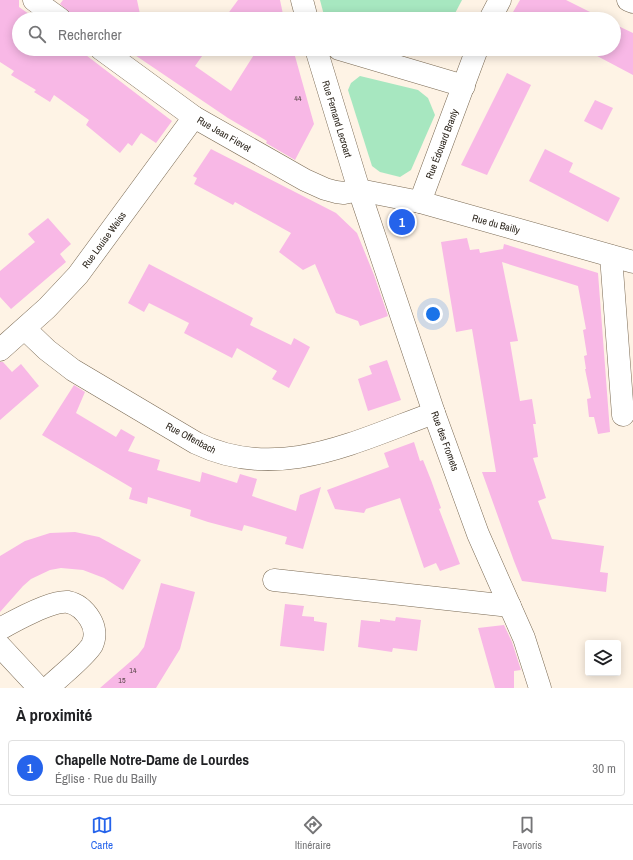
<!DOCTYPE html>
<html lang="fr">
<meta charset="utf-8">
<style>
:root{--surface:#fff;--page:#f2f2f2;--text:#202124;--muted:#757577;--line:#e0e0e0;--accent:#2563eb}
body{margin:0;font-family:"Archivo Narrow",sans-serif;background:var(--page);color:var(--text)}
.controls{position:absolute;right:12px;bottom:12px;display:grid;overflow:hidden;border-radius:4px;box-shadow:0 2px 10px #0003}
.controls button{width:36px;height:36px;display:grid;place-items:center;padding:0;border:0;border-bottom:1px solid var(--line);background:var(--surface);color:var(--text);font:20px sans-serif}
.you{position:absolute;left:433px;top:314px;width:14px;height:14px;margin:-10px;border:3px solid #fff;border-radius:50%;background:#1a73e8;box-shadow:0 0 0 6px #1a73e833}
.badge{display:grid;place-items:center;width:26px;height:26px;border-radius:50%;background:var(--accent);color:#fff;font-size:13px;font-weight:700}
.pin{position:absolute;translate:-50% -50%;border:2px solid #fff;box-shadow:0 1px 4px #0006}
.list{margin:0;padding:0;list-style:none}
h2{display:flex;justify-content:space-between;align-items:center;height:52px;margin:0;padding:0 16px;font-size:17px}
h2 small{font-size:13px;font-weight:400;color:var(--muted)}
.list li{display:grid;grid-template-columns:26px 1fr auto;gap:12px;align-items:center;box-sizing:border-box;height:56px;margin:0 8px 8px;padding:0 8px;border:1px solid var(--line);border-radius:4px}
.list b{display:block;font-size:15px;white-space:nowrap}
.list p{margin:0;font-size:13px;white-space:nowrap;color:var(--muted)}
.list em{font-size:13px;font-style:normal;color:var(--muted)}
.icon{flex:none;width:22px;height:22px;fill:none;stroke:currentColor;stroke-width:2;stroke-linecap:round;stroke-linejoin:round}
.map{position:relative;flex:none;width:633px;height:688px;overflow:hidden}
.search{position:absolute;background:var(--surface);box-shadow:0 2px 10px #0003;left:12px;right:12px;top:12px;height:44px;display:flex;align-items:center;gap:10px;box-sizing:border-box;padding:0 14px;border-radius:22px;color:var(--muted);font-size:15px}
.sheet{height:116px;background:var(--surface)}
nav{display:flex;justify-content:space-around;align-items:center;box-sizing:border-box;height:56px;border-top:1px solid var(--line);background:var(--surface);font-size:11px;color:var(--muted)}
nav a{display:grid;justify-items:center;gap:2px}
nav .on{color:var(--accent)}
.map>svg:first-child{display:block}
.green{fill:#a7e7c0}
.building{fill:#f8b8e6}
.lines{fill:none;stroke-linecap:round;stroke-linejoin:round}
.minor-casing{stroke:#7a6a54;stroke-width:23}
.minor{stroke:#fff;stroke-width:22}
.labels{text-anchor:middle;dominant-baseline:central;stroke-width:4;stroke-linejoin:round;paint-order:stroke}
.number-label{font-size:8px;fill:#5d484c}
.street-label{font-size:10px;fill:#292219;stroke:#fff}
</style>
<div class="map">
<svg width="633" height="688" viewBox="0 0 633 688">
<rect width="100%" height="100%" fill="#fef3e5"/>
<g class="green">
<path d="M320,0H462L452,19H325Z"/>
<path d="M360,76L418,90L428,98L435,115L411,170L400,177L380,172L372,166L348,90L351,83Z"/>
</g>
<g class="building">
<path d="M0,0H19V7L36,19H19V49H78L172,121L156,143L141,133L132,146L128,143L120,153L86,125L89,120L54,95L50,102L34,92L36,90L11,75L14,71L0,62Z"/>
<path d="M63,0H137L141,19H72L71,14L60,4Z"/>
<path d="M238,0H280L284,19H224Z"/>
<path d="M520,0H566L604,19H509Z"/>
<path d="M614,24L633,33V75L584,49H614Z"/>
<path d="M126,49H147L148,52L150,49H207L195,66L231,91L257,50L255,49H293L314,124L295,160L266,143L267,141L228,118Z"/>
<path d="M507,73L531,85L487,175L461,165Z"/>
<path d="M595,100L613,108L602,130L584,121Z"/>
<path d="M211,149L336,213L357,233L374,275L388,316L360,326L358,321L336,313L315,264L303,270L279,252L291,233L235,202L233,205L194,184L197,178L193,176Z"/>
<path d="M545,149L573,163L569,172L620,198L608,222L529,181Z"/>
<path d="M48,218L71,244L60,254L66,262L11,309L0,297V271L35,242L28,234Z"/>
<path d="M467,238L470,250L479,249L480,253L503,249L504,244L598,273L610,432L598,434L594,417H589L587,399L591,398L585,369H586L584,356L587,355L583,330L586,329L578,286L502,262L518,341L510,342L520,401L532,399L536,424H533L538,457L533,458L546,498L538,501L552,539L604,546L600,572L608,573L606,592L522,581L514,561L482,472H496L472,329L456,332L441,242Z"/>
<path d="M149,264L253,318L250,325L291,345L294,338L310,347L289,388L272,379L277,371L237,348L232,358L184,333L189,323L149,303L144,312L128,303Z"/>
<path d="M387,360L401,400L368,411L358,379L372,374L369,366Z"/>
<path d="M0,362H3L12,372L21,364L39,386L0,420Z"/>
<path d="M74,385L85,392L76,413L116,437L121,429L135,437L128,451L160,460L157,470L200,482L202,472L237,483L240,474L257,479L252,496L296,511L300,495L321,487L303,549L285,544L287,537L244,525L242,531L208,522L190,516L191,510L148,497L147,504L129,499L132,488L42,435Z"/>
<path d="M414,442L420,461L423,460L431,480L441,508L439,509L460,564L440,571L436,563L424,568L400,498L366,509L364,513L335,509L327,490L389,467L384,453Z"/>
<path d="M75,532L99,537L141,560L123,590L104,578L83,570L61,568L50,570L31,579L23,586L0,612V556L25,541L50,533Z"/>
<path d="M161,583L195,592L180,649L156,688H100L138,655L144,647Z"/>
<path d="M285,604L304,606L302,616L314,617V621L327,623L324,651L280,646Z"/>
<path d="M396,617L421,620L417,651L393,648L392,652L358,647L361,620L380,622V619L395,621Z"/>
<path d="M504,625L512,642L521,670L514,671V688H495L478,628Z"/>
</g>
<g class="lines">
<defs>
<g id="minor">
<path d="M34,0L60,19"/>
<path d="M302,0L307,19"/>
<path d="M628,0L633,2"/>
<path d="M490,19L500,0"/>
<path d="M101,49L194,117L305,180L325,189L336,192L344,193L359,190L420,202L633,262"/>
<path d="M316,49L359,190L434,413L478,534L524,638L540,688"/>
<path d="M339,49L464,86"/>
<path d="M420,202L477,49"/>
<path d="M611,256L623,415"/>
<path d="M25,329L47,350L73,370L196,443C278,483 356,441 434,413"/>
<path d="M0,350L47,308L78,275L194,117"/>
<path d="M274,580L510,606"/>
<path d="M0,629C14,621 52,600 68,602C78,604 85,611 90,619C95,627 96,637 92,645C86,656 58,678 48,688"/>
<path d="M0,646L39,688"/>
</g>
</defs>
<use href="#minor" class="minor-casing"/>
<use href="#minor" class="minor"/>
</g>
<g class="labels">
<g class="number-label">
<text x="298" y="98">44</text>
<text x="133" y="670">14</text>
<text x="122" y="680">15</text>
</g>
<g class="street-label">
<text transform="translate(337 119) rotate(73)">Rue Fernand Lecroart</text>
<text transform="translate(224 134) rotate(30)">Rue Jean Fievet</text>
<text transform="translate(442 144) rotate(-69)">Rue Édouard Branly</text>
<text transform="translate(496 224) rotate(15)">Rue du Bailly</text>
<text transform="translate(104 240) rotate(-54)">Rue Louise Weiss</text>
<text transform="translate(191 438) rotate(28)">Rue Offenbach</text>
<text transform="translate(445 441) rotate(70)">Rue des Fromets</text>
</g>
</g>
</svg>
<div class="controls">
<button><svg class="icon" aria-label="layers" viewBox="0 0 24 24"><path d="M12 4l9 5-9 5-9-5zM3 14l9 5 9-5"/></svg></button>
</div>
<div class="you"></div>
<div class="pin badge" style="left:402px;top:222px">1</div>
<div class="search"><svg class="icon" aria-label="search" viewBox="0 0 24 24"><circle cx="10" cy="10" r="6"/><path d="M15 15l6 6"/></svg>Rechercher</div>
</div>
<section class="sheet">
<h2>À proximité<small></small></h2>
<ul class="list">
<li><span class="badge">1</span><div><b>Chapelle Notre-Dame de Lourdes</b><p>Église · Rue du Bailly</p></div><em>30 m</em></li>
</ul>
</section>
<nav>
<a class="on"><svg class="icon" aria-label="map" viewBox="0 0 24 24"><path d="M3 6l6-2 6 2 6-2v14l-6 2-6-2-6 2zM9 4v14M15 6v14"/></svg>Carte</a>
<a><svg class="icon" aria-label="directions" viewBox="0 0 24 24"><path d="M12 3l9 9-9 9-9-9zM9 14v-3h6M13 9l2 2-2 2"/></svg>Itinéraire</a>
<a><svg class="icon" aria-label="saved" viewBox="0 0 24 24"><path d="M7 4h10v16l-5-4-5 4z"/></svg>Favoris</a>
</nav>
